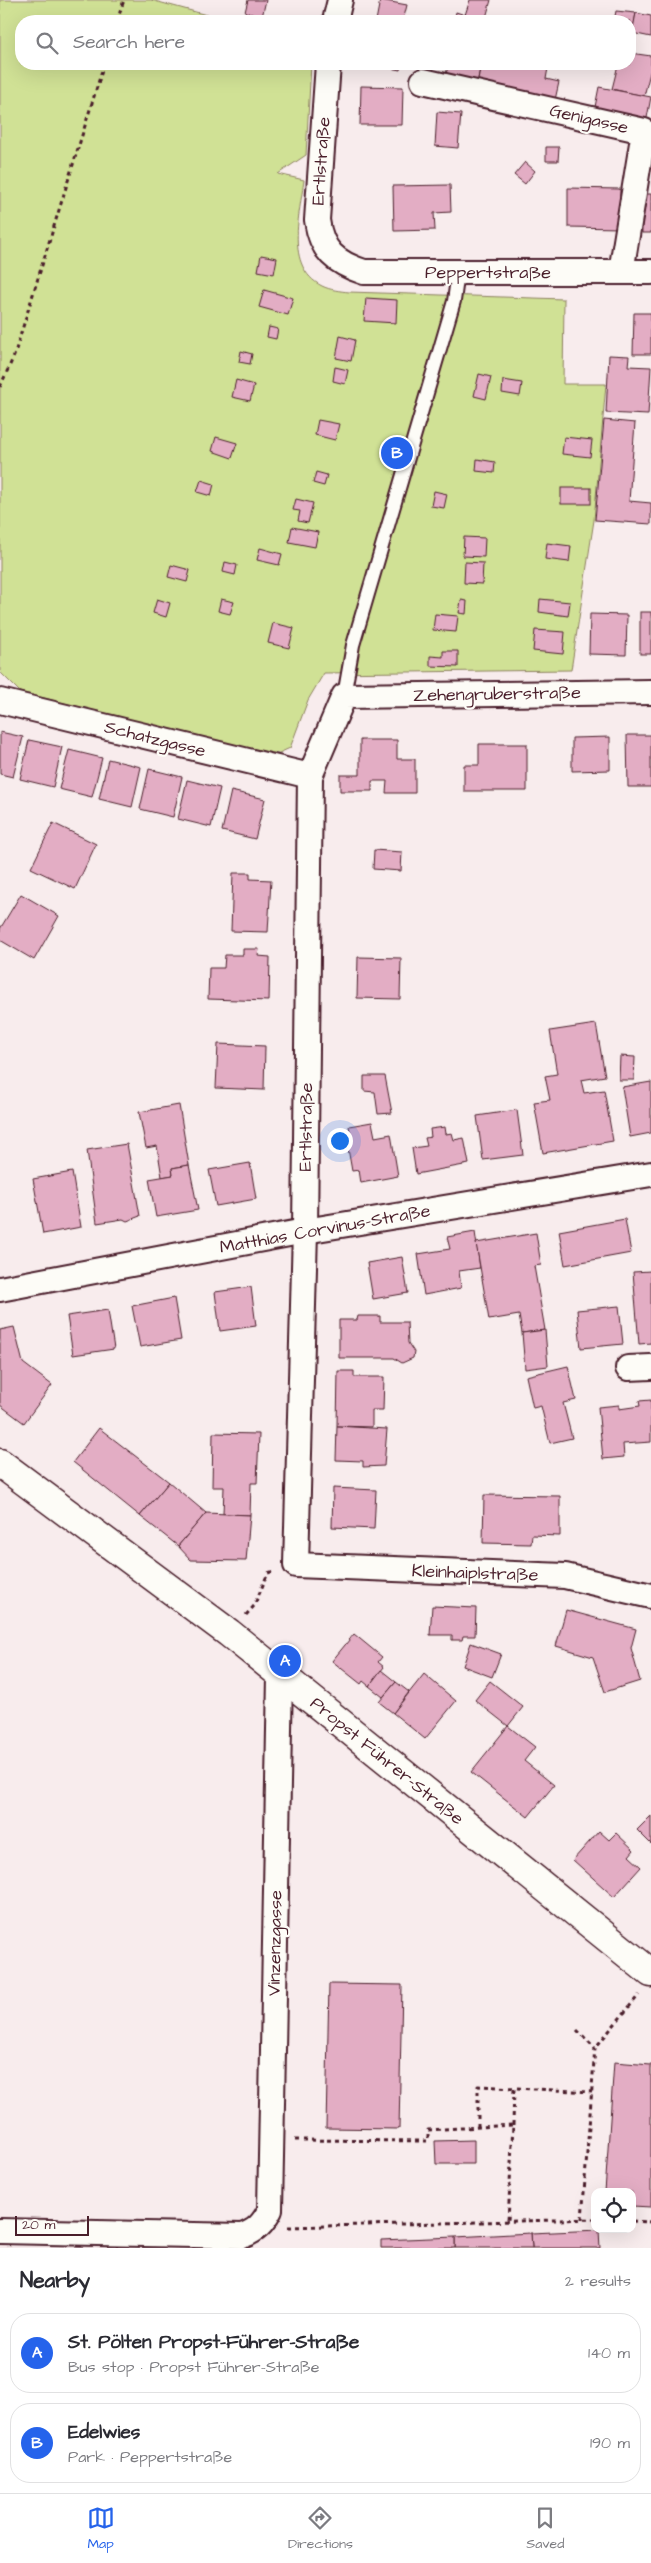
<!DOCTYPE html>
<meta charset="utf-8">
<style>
:root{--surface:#fff;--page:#f2f2f3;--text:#2b2b33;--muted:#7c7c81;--line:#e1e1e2;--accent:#2563eb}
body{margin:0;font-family:"Architects Daughter",sans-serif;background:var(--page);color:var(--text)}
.controls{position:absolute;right:15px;bottom:15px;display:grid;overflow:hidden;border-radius:10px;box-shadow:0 5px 20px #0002}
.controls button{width:45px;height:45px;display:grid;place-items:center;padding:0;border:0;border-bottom:1px solid var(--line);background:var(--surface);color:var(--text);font:25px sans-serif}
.scale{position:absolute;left:15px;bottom:12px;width:74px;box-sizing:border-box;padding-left:5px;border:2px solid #4a1f2b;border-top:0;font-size:14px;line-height:18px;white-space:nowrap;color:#4a1f2b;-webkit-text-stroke:4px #fdfcf7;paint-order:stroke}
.you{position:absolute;left:339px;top:1140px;width:18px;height:18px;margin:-12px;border:4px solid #fff;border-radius:50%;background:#1a73e8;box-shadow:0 0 0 8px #1a73e833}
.badge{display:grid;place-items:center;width:32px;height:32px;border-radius:50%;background:var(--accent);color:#fff;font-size:16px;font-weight:700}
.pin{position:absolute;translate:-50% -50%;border:2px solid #fff;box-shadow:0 1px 5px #0006}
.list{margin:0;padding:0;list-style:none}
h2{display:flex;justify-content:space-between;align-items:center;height:65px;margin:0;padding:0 20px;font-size:21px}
h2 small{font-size:16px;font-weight:400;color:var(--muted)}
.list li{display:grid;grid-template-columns:32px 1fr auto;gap:15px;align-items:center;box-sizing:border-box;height:80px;margin:0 10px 10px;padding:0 10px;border:1px solid var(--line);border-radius:20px}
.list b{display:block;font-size:19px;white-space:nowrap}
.list p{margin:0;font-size:16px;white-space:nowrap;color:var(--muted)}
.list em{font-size:16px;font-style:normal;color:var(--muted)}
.icon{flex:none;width:28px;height:28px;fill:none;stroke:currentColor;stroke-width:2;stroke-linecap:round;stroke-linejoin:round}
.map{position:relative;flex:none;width:651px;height:2248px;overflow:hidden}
.search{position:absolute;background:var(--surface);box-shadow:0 5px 20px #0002;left:15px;right:15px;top:15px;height:55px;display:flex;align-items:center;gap:12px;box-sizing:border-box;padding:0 18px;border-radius:20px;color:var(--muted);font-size:19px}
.sheet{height:245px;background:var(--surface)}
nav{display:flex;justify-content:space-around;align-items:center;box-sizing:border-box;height:70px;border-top:1px solid var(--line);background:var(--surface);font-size:14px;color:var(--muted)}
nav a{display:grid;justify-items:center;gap:2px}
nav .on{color:var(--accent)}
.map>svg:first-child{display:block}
.green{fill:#d0e195;stroke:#8d8060}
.building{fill:#e3adc4;stroke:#4a1f2b}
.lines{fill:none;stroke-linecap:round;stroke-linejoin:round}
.lane-casing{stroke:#4a1f2b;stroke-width:16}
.street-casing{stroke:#4a1f2b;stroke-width:28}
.secondary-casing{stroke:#4a1f2b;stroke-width:31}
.path{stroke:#4a1f2b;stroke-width:3;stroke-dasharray:4 4;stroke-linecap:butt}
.lane{stroke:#fdfcf7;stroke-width:12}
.street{stroke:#fdfcf7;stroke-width:24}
.secondary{stroke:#fdfcf7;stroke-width:28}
.labels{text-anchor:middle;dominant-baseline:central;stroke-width:4.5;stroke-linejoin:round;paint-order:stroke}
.street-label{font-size:18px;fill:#4a1f2b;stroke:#fdfcf7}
</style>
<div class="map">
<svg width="651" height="2248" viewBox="0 0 651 2248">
<rect width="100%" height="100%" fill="#f8eced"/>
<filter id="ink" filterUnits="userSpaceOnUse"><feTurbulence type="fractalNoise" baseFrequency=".02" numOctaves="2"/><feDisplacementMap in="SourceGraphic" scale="10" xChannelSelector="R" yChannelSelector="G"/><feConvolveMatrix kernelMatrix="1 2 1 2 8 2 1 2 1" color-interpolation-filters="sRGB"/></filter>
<g filter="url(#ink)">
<path class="green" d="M0,0H151L229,21H21V64H311L306,155L278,174L304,180C300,213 284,267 322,286C330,290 340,291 349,292L564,299L563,384H606L594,520L571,670L324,673L308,700L290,748L279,753H264L20,692L0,672Z"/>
<g class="building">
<path d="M248,0H266L262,17L245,12Z"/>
<path d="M380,0L407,5L403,21H376Z"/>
<path d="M470,0H491L485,21H454L456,12L465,15Z"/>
<path d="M616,11L636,13L633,30H630V21H614Z"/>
<path d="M636,13L651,16V37L632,33Z"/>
<path d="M630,53L651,56V69L644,96L612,89L618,65L630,64Z"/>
<path d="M370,64H401L400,70Z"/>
<path d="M449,64H481L476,89L444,80Z"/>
<path d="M481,64H526L548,68L546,79L559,82L555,100L476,89Z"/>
<path d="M361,86L403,87L402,125H360Z"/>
<path d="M599,87L651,97L646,123L594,112Z"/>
<path d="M437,112L461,114L458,148L435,146Z"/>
<path d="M546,147H559L558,161H546Z"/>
<path d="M525,162L535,171L525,184L514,175Z"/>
<path d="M450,185L451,212L434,213L435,230L394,231L393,186Z"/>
<path d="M568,188L620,189V228L568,227Z"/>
<path d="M641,194H651V233H642Z"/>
<path d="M261,255L277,258L274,274L258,271Z"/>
<path d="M264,290L293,298L288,315L259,307Z"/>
<path d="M366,298L397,300L396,323L364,321Z"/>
<path d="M634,313H651V354H633Z"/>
<path d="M269,327L278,329L276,339L267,337Z"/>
<path d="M340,336L355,340L351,361L336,358Z"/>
<path d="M241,351L252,354L250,364L239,362Z"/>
<path d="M609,355L629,356L628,366L651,367L648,415L606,413Z"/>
<path d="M335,367L348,370L345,384L333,381Z"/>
<path d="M479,374L491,377L486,399L474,396Z"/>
<path d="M236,380L254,385L250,401L232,397Z"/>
<path d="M503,380L522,383L520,396L502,393Z"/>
<path d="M318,420L339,424L335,440L315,435Z"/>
<path d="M604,420L635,423L629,501L651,503V524L595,520Z"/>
<path d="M216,437L237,443L232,458L212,451Z"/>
<path d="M564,437L592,440L590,457L562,454Z"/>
<path d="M477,459L495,462L494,473L476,471Z"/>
<path d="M316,472L327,475L324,486L313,483Z"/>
<path d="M201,480L214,484L211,496L197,492Z"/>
<rect x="561" y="488" width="30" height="16"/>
<path d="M434,491L447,494L444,508L431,506Z"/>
<path d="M296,499L313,503L308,523L298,521L300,511L293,510Z"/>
<path d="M292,527L318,532L315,547L289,542Z"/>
<path d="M464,537L485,538L484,557L463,556Z"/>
<path d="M547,543L571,546L569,562L545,559Z"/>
<path d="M260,548L282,554L279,565L257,560Z"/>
<path d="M225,562L237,565L235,575L223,572Z"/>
<path d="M465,562L483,563L482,584L464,583Z"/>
<path d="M171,565L190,570L187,582L168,577Z"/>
<path d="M157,599L170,603L166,617L153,613Z"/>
<path d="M221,599L234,602L230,614L218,611Z"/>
<path d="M540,599L570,602L568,616L539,612Z"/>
<path d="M461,600L467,601L466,614L459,613Z"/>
<rect x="640" y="612" width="11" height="42"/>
<path d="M435,614L458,616L456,632L433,630Z"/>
<path d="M590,614L627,615L626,655L589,654Z"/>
<path d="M273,623L294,628L289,648L268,643Z"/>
<path d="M535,630L565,632L563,654L533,651Z"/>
<path d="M443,651H458V667L430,666V656L443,657Z"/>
<path d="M0,732L23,737L13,777L0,774Z"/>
<path d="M627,735H651V787H628Z"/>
<path d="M610,737V770L572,771V738Z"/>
<path d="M29,740L62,747L53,787L20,779Z"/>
<path d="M360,740H397V759H415V793H386L387,781H372V791H340V775H360Z"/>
<path d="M479,744H527V791H464V765H479Z"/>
<path d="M69,750L102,758L92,797L59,789Z"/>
<path d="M108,759L141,767L132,807L99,799Z"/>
<path d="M149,769L182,777L173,817L140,809Z"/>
<path d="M187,780L220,788L211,827L178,819Z"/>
<path d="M231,791L265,799L255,839L222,831Z"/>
<path d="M53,823L96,844L75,889L31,868Z"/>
<path d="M374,850L402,852L401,871L373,869Z"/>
<path d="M233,873H250V879L271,880L268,932L231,931Z"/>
<path d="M21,894L59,916L34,960L0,940V929Z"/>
<path d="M243,949H259L258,956L270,957L269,1001L208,999L209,968H224L225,955H243Z"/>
<path d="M358,957L401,958L400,999L357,998Z"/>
<path d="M596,1024L605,1076L581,1080L584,1093L604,1090L613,1141L543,1153L534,1102L550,1100L545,1076L557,1074L550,1031Z"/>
<path d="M218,1044L265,1046L264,1090L216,1088Z"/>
<path d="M620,1056L635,1057L634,1080H619Z"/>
<path d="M364,1076H385L392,1113L378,1114L375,1092L364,1091Z"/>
<path d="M651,1082V1133L630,1137L622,1087Z"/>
<path d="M179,1105L189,1165L172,1168L173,1175L162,1177L157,1146L146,1148L139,1112Z"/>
<path d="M517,1110L523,1155L483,1160L477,1116Z"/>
<path d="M372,1122L375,1137L391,1134L398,1176L361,1183L359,1170L352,1171L347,1143L352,1141L349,1126Z"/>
<path d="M445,1127L446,1134L452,1133L454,1140L464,1138L469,1164L416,1174L412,1148L427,1146L425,1138L431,1137L430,1129Z"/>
<path d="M127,1144L140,1216L127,1221L123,1219L97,1223L87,1150Z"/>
<path d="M250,1163L256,1199L216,1206L209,1170Z"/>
<path d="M189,1165L198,1210L156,1217L149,1179L173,1175L172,1168Z"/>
<path d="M72,1172L81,1227L43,1234L33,1179Z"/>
<path d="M625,1219L631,1253L565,1265L559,1231Z"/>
<path d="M475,1232L480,1268L459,1271L461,1288L424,1295L418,1254L450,1249L447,1237Z"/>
<path d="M536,1233L541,1265L534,1266L545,1330L522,1333L519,1315L489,1320L476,1243Z"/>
<path d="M402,1257L408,1293L373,1299L367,1263Z"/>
<path d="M651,1271V1343L639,1344L633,1272Z"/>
<path d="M251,1287L256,1326L220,1331L215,1292Z"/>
<path d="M174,1298L181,1340L140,1347L132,1306Z"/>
<path d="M619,1306L623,1344L581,1348L577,1310Z"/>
<path d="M108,1310L114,1349L73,1355L67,1316Z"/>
<path d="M358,1316H380V1322H407L408,1343L414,1352L413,1358L402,1363L394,1358H339V1320H357Z"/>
<path d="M14,1327L23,1363L52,1385L24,1423L0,1405V1330Z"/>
<path d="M545,1330L548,1366L525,1369L522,1333Z"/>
<path d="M568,1366L576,1400L563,1403L572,1438L550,1443L541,1406L533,1408L526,1376Z"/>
<path d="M338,1371H354V1377H384L383,1410H372V1427L337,1426Z"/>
<path d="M651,1400V1442L623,1444L624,1457L603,1459L598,1407L619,1405V1409L640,1406L639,1401Z"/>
<path d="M337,1426L387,1429L384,1466L363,1467V1461L336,1460Z"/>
<path d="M99,1428L169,1482L140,1516L73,1462Z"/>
<path d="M213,1433L259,1434L257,1483H251L250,1515L223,1514L224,1487H212Z"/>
<path d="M169,1482L206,1513L178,1546L140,1516Z"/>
<path d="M333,1488L376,1490L374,1529L332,1527Z"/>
<path d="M484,1495L560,1496V1536L532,1535L531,1544L483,1543Z"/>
<path d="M206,1513L250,1515L246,1561L191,1560L178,1546Z"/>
<path d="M432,1606L476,1608L475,1636H463L462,1640H452V1635H430Z"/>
<path d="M566,1610L636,1629L631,1648L640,1681L605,1692L593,1657L556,1646Z"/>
<path d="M354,1634L382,1657L378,1662L384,1667L369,1686L363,1681L361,1684L332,1661Z"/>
<path d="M471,1643L501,1654L492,1677L463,1666Z"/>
<path d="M381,1670L396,1682L383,1697L369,1686Z"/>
<path d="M424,1674L456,1701L425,1739L393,1713Z"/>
<path d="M490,1681L523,1707L508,1726L475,1700Z"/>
<path d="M396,1682L409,1692L393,1713L379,1702Z"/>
<path d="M508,1726L535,1747L524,1761L554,1785L528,1817L471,1772Z"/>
<path d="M651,1816V1844L637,1830Z"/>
<path d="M599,1831L609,1840L616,1833L634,1850L629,1856L641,1867L614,1897L573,1860Z"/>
<path d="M329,1984L402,1985L399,2129L326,2128Z"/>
<path d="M614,2062L651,2065V2207L632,2206V2192H605Z"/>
<path d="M474,2140V2164H436L435,2141Z"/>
<path d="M599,2230L600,2248H532L531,2233Z"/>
<path d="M531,2233L532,2248H455V2237Z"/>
<path d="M455,2237V2248H381V2240Z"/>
</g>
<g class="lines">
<defs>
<path id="lane" d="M344,696L353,645L454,301L458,272"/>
<g id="street">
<path d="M335,21L340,0"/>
<path d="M328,64L317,220C321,251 336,263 364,272H651"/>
<path d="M423,81L644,131L621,272"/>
<path d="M651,692L344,696L310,776L305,1231L296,1565L565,1576L651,1596"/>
<path d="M0,701L310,776"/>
<path d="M0,1289L305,1231L651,1174"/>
<path d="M628,1368L651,1367"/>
<path d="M0,2231L242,2236C256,2231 263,2224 270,2210L280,1676"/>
</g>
<path id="secondary" d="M0,1463L229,1633L651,1973"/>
</defs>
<use href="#lane" class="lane-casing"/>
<use href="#street" class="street-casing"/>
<use href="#secondary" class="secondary-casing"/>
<g class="path">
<path d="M117,21L124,0"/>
<path d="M0,387L14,356L104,64"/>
<path d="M246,1615L254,1606L268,1573L274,1571"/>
<path d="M577,2030L595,2048"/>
<path d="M513,2125L514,2088"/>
<path d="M478,2127V2086L592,2092"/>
<path d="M295,2140L428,2141V2130L513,2125L508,2221"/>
<path d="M582,2219L595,2048L639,1995"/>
<path d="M632,2221L651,2222"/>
<path d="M288,2227L595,2219"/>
</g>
<use href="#lane" class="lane"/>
<use href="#street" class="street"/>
<use href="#secondary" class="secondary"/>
</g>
</g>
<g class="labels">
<g class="street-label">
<text transform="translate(589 119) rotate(13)">Genigasse</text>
<text transform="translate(321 161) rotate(-86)">Ertlstraße</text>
<text x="488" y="272">Peppertstraße</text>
<text transform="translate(497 694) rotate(-1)">Zehengruberstraße</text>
<text transform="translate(155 739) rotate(14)">Schatzgasse</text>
<text transform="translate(306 1127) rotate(-89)">Ertlstraße</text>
<text transform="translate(325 1229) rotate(-10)">Matthias Corvinus-Straße</text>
<text transform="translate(475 1573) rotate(2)">Kleinhaiplstraße</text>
<text transform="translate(387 1761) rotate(39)">Propst Führer-Straße</text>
<text transform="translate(275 1943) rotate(-89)">Vinzenzgasse</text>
</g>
</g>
</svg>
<div class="controls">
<button><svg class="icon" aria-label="locate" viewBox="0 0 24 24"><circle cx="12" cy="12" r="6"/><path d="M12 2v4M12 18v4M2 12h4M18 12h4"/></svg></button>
</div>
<div class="scale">20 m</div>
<div class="you"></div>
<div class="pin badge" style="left:285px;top:1661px">A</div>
<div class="pin badge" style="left:397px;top:453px">B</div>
<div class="search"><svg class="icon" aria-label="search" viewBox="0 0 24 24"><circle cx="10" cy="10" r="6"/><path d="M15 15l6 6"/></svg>Search here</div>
</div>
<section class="sheet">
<h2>Nearby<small>2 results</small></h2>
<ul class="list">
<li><span class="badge">A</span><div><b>St. Pölten Propst-Führer-Straße</b><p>Bus stop · Propst Führer-Straße</p></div><em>140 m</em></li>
<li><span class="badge">B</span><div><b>Edelwies</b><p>Park · Peppertstraße</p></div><em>190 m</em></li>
</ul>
</section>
<nav>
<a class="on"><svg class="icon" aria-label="map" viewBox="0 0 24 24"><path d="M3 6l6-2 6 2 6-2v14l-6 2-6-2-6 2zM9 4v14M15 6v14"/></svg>Map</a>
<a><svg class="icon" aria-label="directions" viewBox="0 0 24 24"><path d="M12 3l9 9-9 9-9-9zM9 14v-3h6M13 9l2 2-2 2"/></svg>Directions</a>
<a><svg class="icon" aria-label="saved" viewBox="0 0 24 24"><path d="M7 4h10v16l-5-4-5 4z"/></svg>Saved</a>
</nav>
